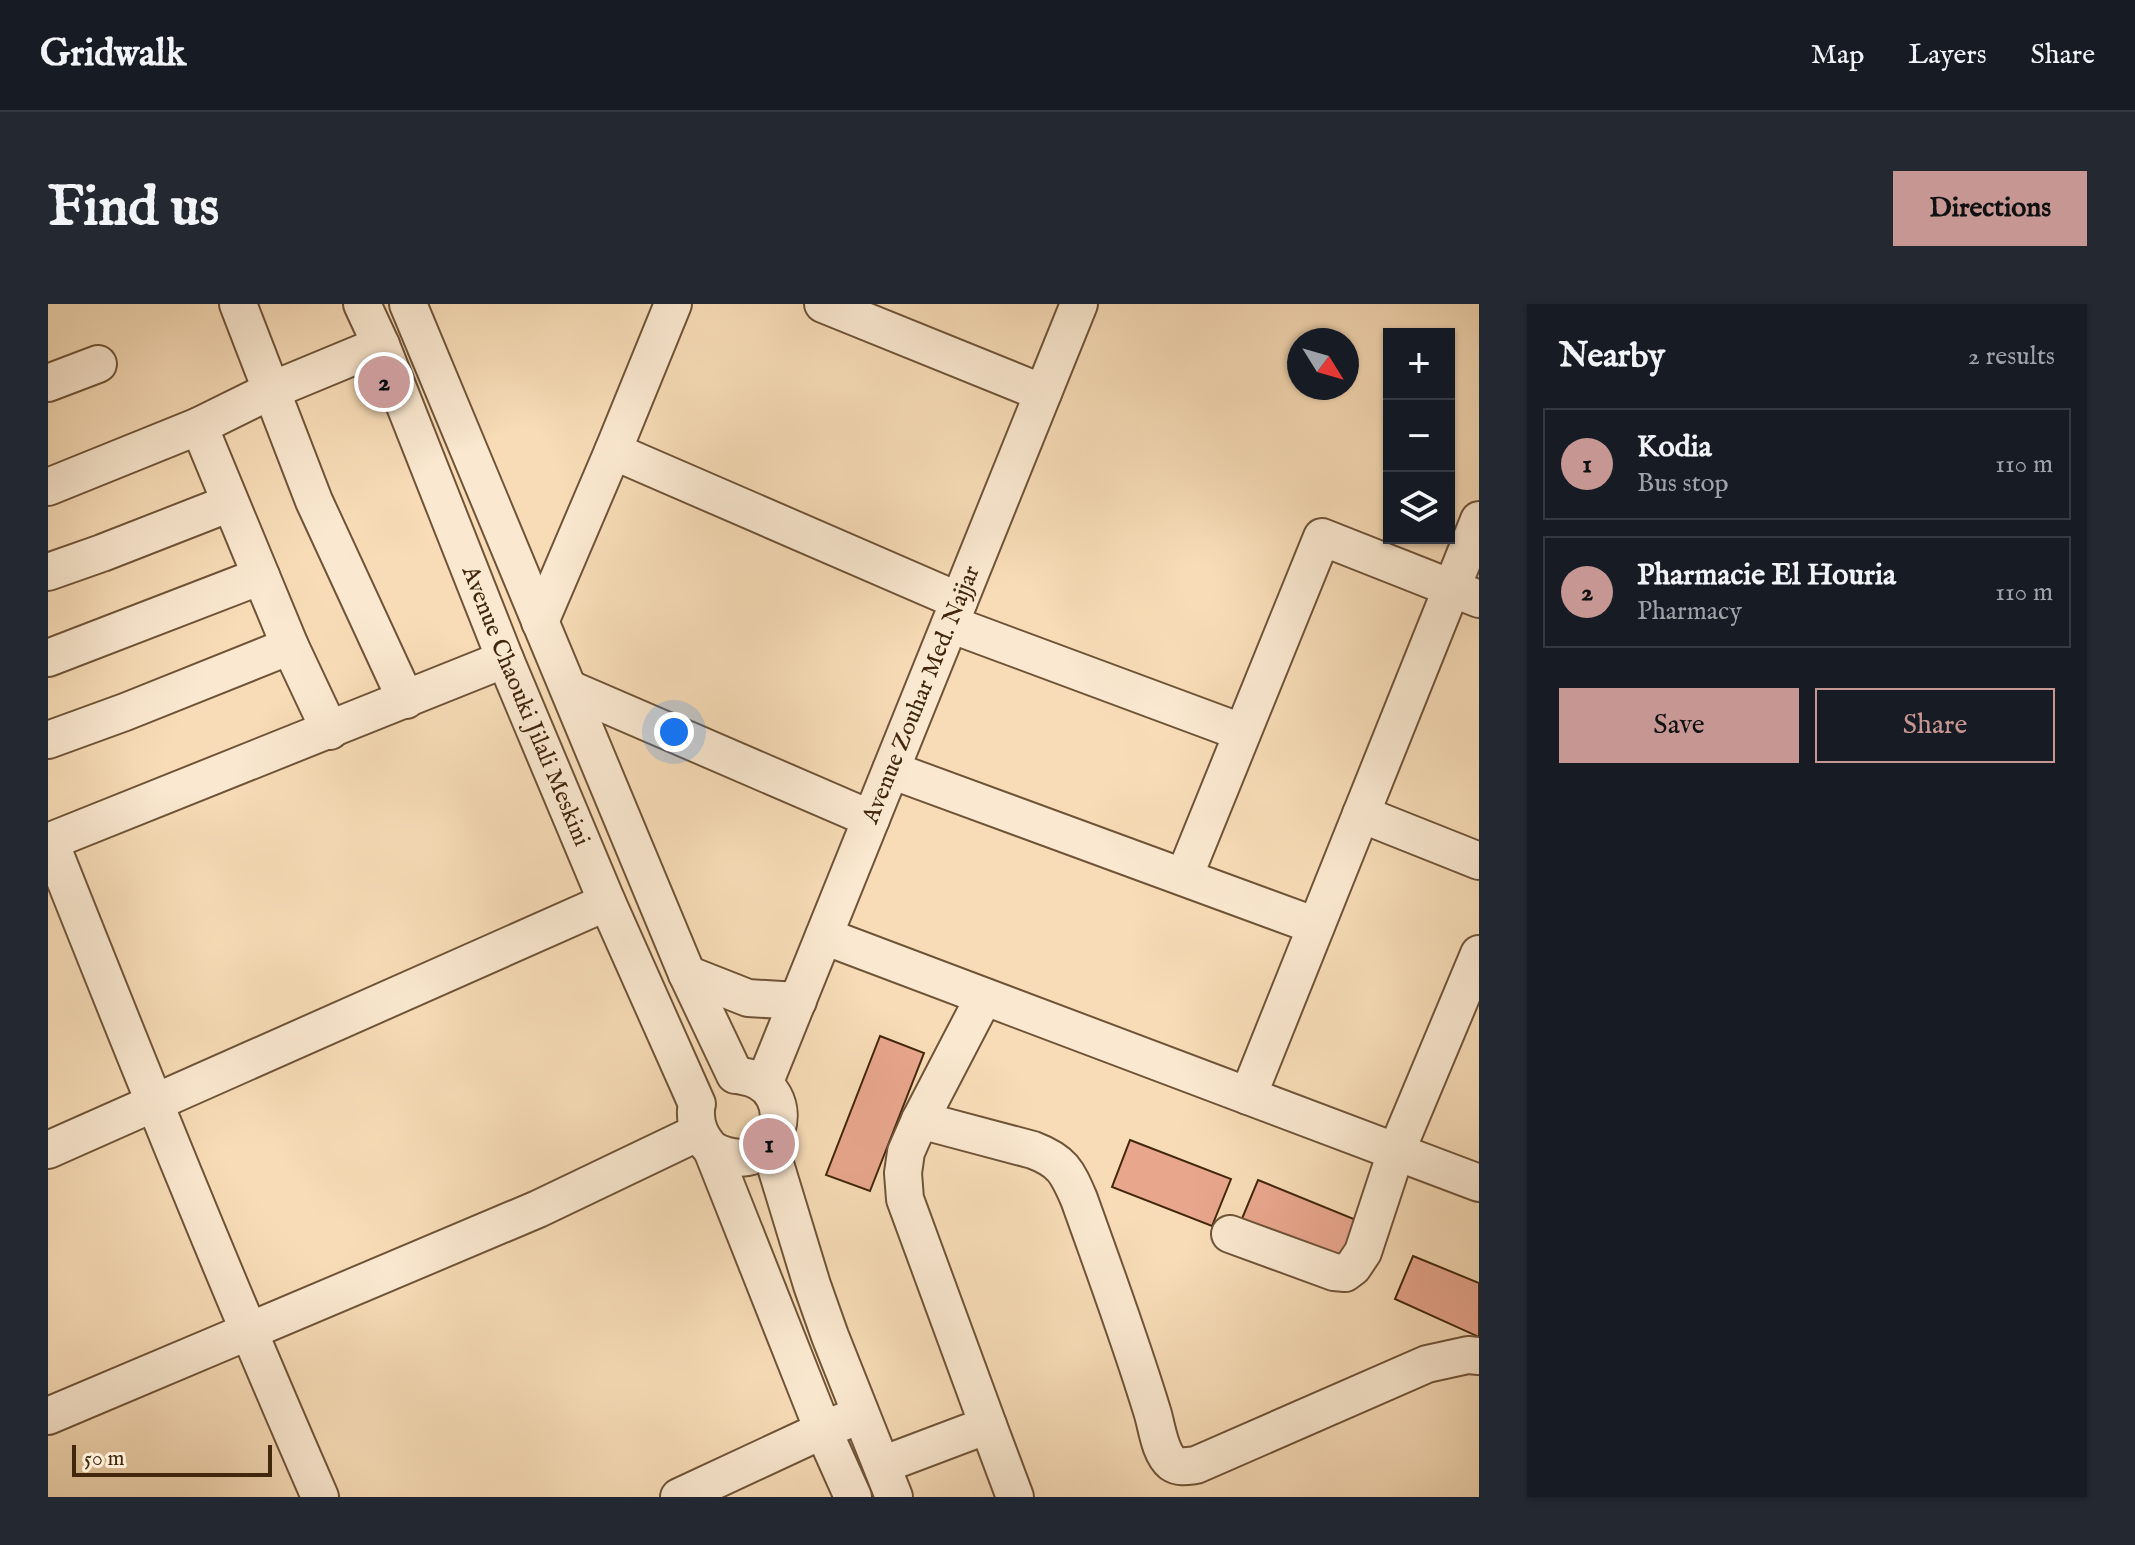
<!DOCTYPE html>
<meta charset="utf-8">
<style>
:root{--surface:#171b24;--page:#242831;--text:#f1f3f6;--muted:#9ea1a6;--line:#363941;--accent:#c59692}
body{margin:0;font-family:"IM FELL English",serif;background:var(--page);color:var(--text)}
.controls{position:absolute;right:24px;top:24px;display:grid;overflow:hidden;border-radius:0px;box-shadow:0 2px 6px #0004}
.controls button{width:72px;height:72px;display:grid;place-items:center;padding:0;border:0;border-bottom:2px solid var(--line);background:var(--surface);color:var(--text);font:40px sans-serif}
.compass{position:absolute;left:1239px;top:24px;width:72px;height:72px;border-radius:50%;background:var(--surface);box-shadow:0 2px 6px #0004;rotate:127deg}
.scale{position:absolute;left:24px;bottom:20px;width:200px;box-sizing:border-box;padding-left:8px;border:4px solid #43270d;border-top:0;font-size:22px;line-height:28px;white-space:nowrap;color:#43270d;-webkit-text-stroke:6px #fae8d0;paint-order:stroke}
.you{position:absolute;left:626px;top:428px;width:28px;height:28px;margin:-20px;border:6px solid #fff;border-radius:50%;background:#1a73e8;box-shadow:0 0 0 12px #1a73e833}
.badge{display:grid;place-items:center;width:52px;height:52px;border-radius:50%;background:var(--accent);color:#111;font-size:26px;font-weight:700}
.pin{position:absolute;translate:-50% -50%;border:4px solid #fff;box-shadow:0 2px 8px #0006}
.list{margin:0;padding:0;list-style:none}
h2{display:flex;justify-content:space-between;align-items:center;height:104px;margin:0;padding:0 32px;font-size:34px}
h2 small{font-size:26px;font-weight:400;color:var(--muted)}
.list li{display:grid;grid-template-columns:52px 1fr auto;gap:24px;align-items:center;box-sizing:border-box;height:112px;margin:0 16px 16px;padding:0 16px;border:2px solid var(--line);border-radius:0px}
.list b{display:block;font-size:30px;white-space:nowrap}
.list p{margin:0;font-size:26px;white-space:nowrap;color:var(--muted)}
.list em{font-size:26px;font-style:normal;color:var(--muted)}
.actions{display:flex;gap:16px;padding:24px 32px}
.actions a{flex:1;padding:18px 0;border:2px solid var(--accent);border-radius:0px;text-align:center;font-size:28px;color:var(--accent)}
.actions .main{background:var(--accent);color:#111}
.icon{flex:none;width:44px;height:44px;fill:none;stroke:currentColor;stroke-width:2;stroke-linecap:round;stroke-linejoin:round}
.map{position:relative;flex:none;width:1431px;height:1193px;overflow:hidden;border-radius:0px}
header{display:flex;align-items:center;gap:48px;box-sizing:border-box;height:112px;padding:0 40px;background:var(--surface);border-bottom:2px solid var(--line)}
header strong{font-size:38px}
nav{display:flex;gap:44px;margin-inline-start:auto;font-size:28px}
.intro{display:flex;align-items:center;justify-content:space-between;box-sizing:border-box;height:192px;padding:0 48px}
h1{margin:0;font-size:56px}
.button{padding:20px 36px;border-radius:0px;background:var(--accent);color:#111;font-size:28px;font-weight:700}
main{display:flex;gap:48px;padding:0 48px}
aside{flex:1;background:var(--surface);border-radius:0px;box-shadow:0 2px 6px #0004}
.map>svg:first-child{display:block}
.building{fill:#e8a68d;stroke:#43270d;stroke-width:2}
.lines{fill:none;stroke-linecap:round;stroke-linejoin:round}
.minor-casing{stroke:#705438;stroke-width:40}
.minor{stroke:#fae8d0;stroke-width:36}
.labels{text-anchor:middle;dominant-baseline:central;stroke-width:6;stroke-linejoin:round;paint-order:stroke}
.street-label{font-size:24px;fill:#43270d;stroke:#fae8d0}
</style>
<header>
<strong>Gridwalk</strong>
<nav><a>Map</a><a>Layers</a><a>Share</a></nav>
</header>
<div class="intro"><h1>Find us</h1><a class="button">Directions</a></div>
<main>
<div class="map">
<svg width="1431" height="1193" viewBox="0 0 1431 1193">
<rect width="100%" height="100%" fill="#f7dcb7"/>
<filter id="stains"><feTurbulence type="fractalNoise" baseFrequency=".0025" numOctaves="4"/><feColorMatrix values="0 0 0 0 .2 0 0 0 0 .09 0 0 0 0 .02 0 0 0 .5 -.17"/></filter>
<radialGradient id="worn" r=".72"><stop offset=".6" stop-color="#630" stop-opacity="0"/><stop offset="1" stop-color="#630" stop-opacity=".3"/></radialGradient>
<g class="building">
<path d="M832,732L876,749L822,887L778,871Z"/>
<path d="M1082,836L1183,875L1164,922L1064,883Z"/>
<path d="M1210,876L1318,920L1301,962L1193,917Z"/>
<path d="M1365,952L1431,979V1033L1347,995Z"/>
</g>
<g class="lines">
<defs>
<g id="minor">
<path d="M190,0L266,197L358,396"/>
<path id="s1" d="M314,0L333,41L457,355L559,598L649,800"/>
<path d="M360,0L639,670L687,771"/>
<path d="M775,0L995,89"/>
<path d="M0,79L50,60"/>
<path d="M151,122L242,342L282,427"/>
<path d="M565,147L911,297"/>
<path d="M0,183L151,122L222,87L333,41"/>
<path d="M0,268L54,249L182,199"/>
<path d="M492,318L565,147L625,0"/>
<path d="M902,320L1193,428"/>
<path d="M0,354L213,272"/>
<path d="M522,385L823,515"/>
<path d="M0,436L77,408L242,342"/>
<path d="M843,466L1268,622"/>
<path d="M1313,510L1431,557"/>
<path d="M0,538L457,355"/>
<path d="M2,538C89,757 177,976 272,1193"/>
<path d="M1136,573L1274,233L1431,295"/>
<path d="M776,632L1431,879"/>
<path d="M639,670L700,694L750,697"/>
<path id="s2" d="M716,780L1031,0"/>
<path d="M1200,792L1431,216"/>
<path d="M648,806C647,822 653,834 664,846L775,1126L805,1193"/>
<path d="M872,816L985,846C1014,857 1019,867 1031,895C1056,965 1082,1035 1104,1107C1109,1122 1111,1148 1124,1159C1131,1164 1140,1162 1148,1161L1379,1060L1420,1051L1431,1052"/>
<path d="M721,840L764,981L782,1032L846,1193"/>
<path d="M0,846L559,598"/>
<path d="M664,846C732,882 758,781 694,772"/>
<path d="M1182,930L1286,968L1297,969L1305,963L1315,948L1348,848L1431,650"/>
<path d="M0,1112L490,905L651,828"/>
<path d="M940,1121L967,1193"/>
<path d="M834,1161L940,1121L857,895L855,869L858,848L872,816L936,693"/>
<path d="M631,1193L775,1126L797,1117"/>
</g>
</defs>
<use href="#minor" class="minor-casing"/>
<use href="#minor" class="minor"/>
</g>
<g class="labels">
<g class="street-label">
<text stroke="none"><textPath href="#s2" startOffset="420">Avenue Zouhar Med. Najjar</textPath></text>
<text stroke="none"><textPath href="#s1" startOffset="434">Avenue Chaouki Jilali Meskini</textPath></text>
</g>
</g>
<rect width="100%" height="100%" filter="url(#stains)"/>
<rect width="100%" height="100%" fill="url(#worn)"/>
</svg>
<div class="controls">
<button>+</button>
<button>−</button>
<button><svg class="icon" aria-label="layers" viewBox="0 0 24 24"><path d="M12 4l9 5-9 5-9-5zM3 14l9 5 9-5"/></svg></button>
</div>
<svg class="compass" viewBox="-18 -18 36 36"><path d="M0-13l5 13h-10z" fill="#e53935"/><path d="M0 13l5-13h-10z" fill="#9ea1a6"/></svg>
<div class="scale">50 m</div>
<div class="you"></div>
<div class="pin badge" style="left:721px;top:840px">1</div>
<div class="pin badge" style="left:336px;top:78px">2</div>
</div>
<aside>
<h2>Nearby<small>2 results</small></h2>
<ul class="list">
<li><span class="badge">1</span><div><b>Kodia</b><p>Bus stop</p></div><em>110 m</em></li>
<li><span class="badge">2</span><div><b>Pharmacie El Houria</b><p>Pharmacy</p></div><em>110 m</em></li>
</ul>
<div class="actions"><a class="main">Save</a><a>Share</a></div>
</aside>
</main>
